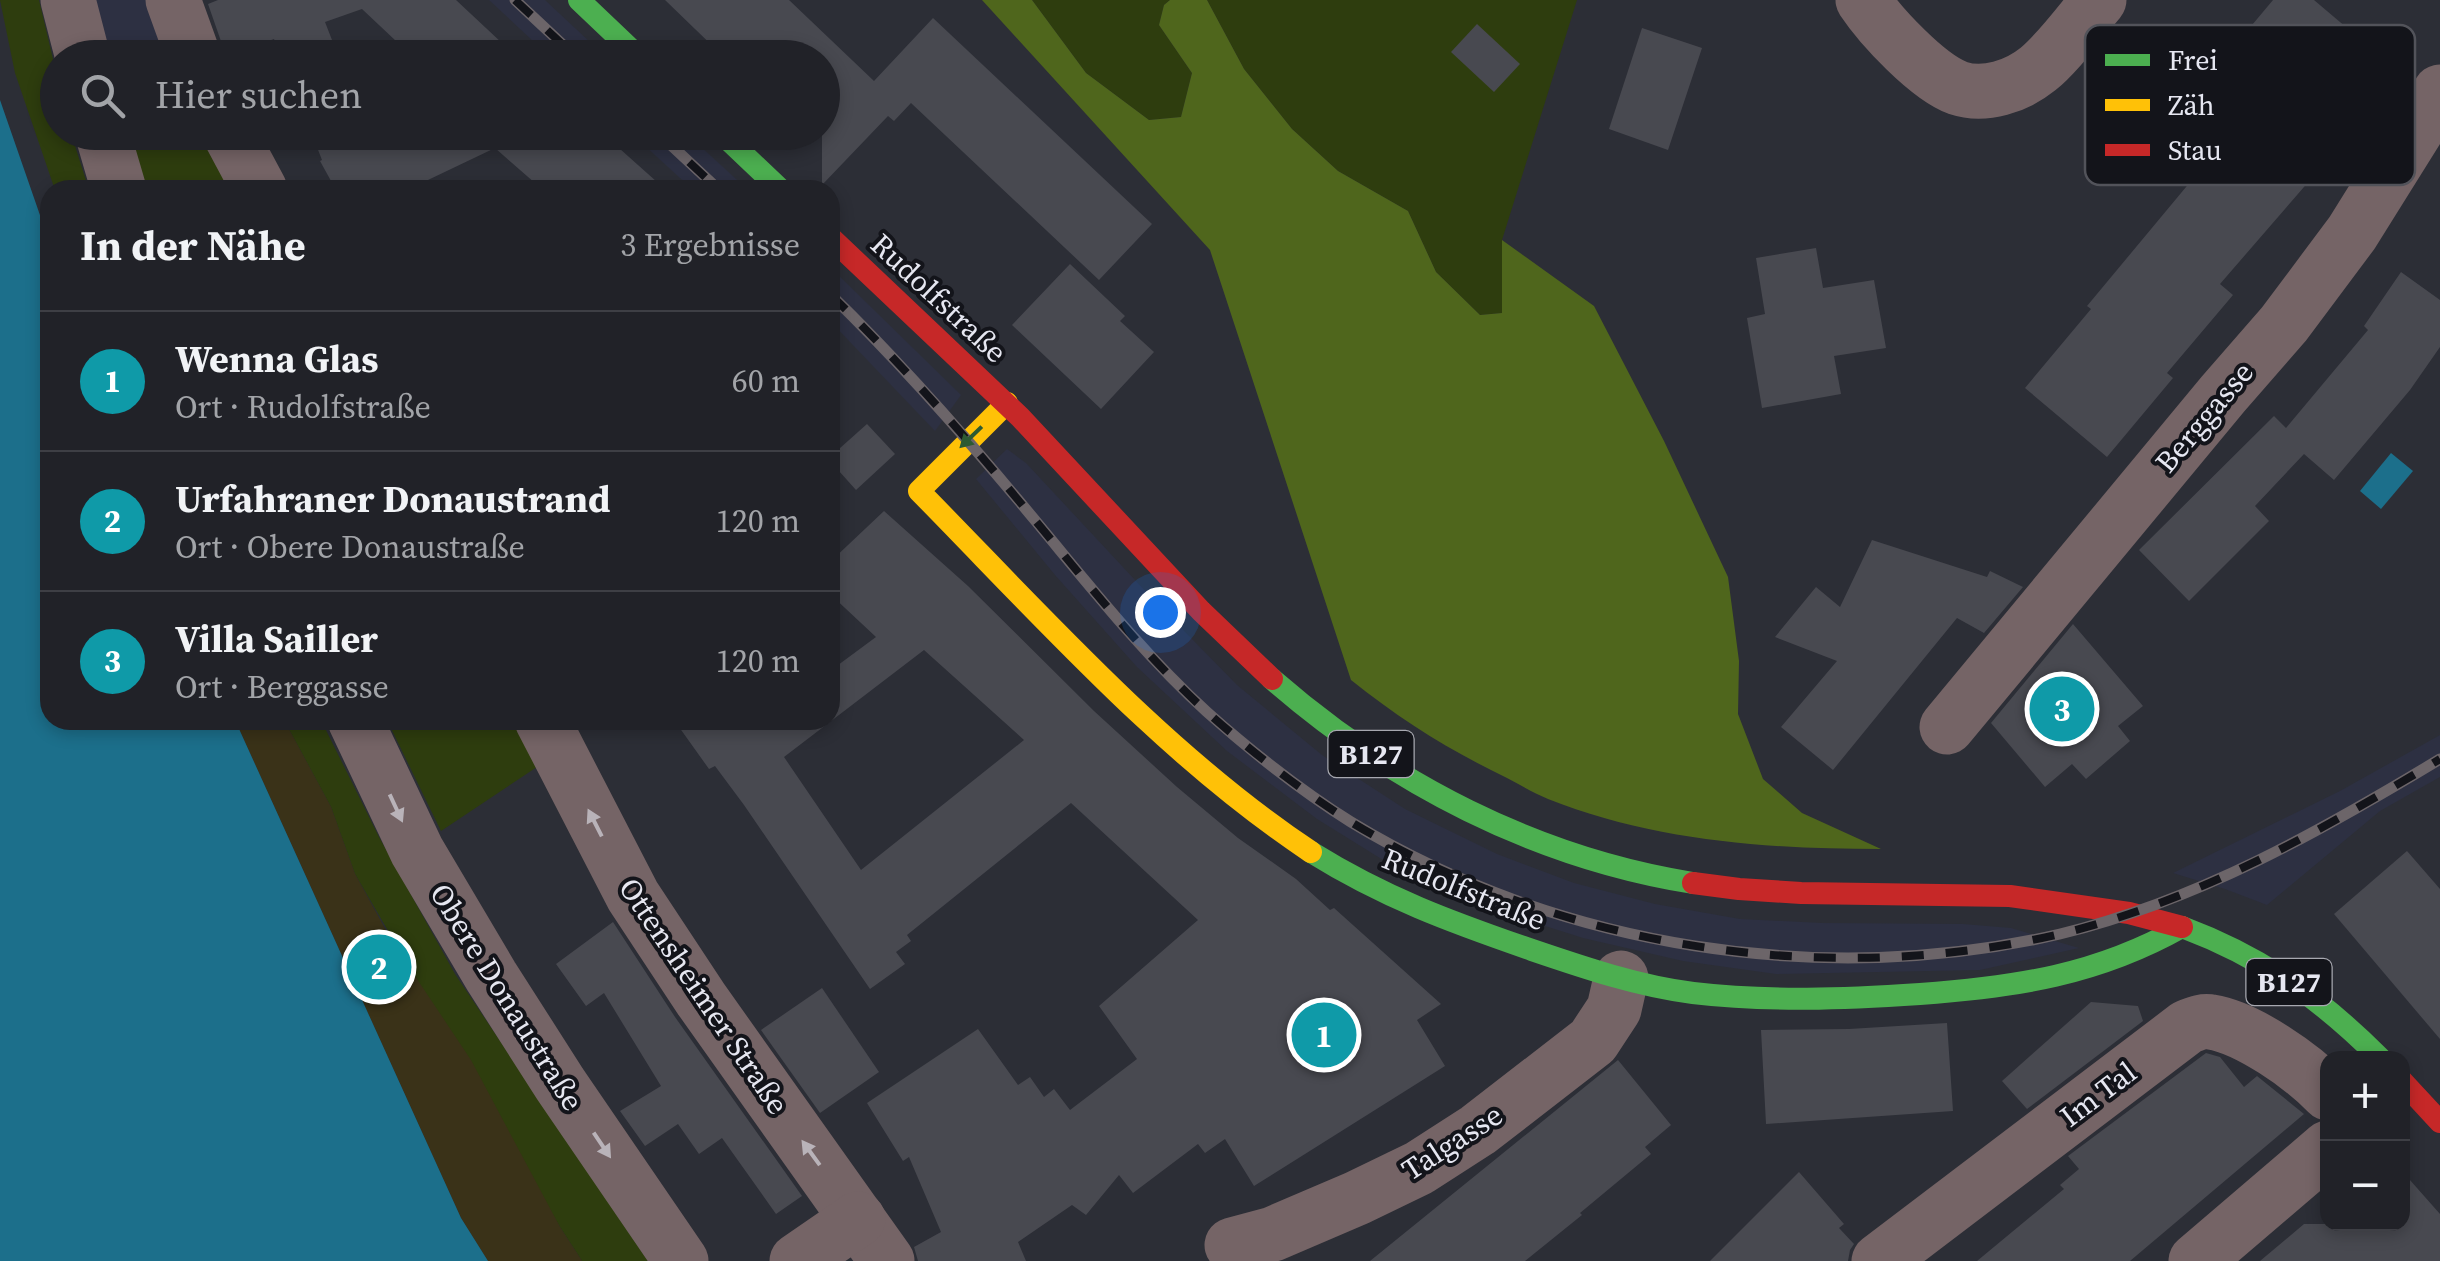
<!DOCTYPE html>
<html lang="de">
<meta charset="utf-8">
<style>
:root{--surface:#212228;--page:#2d2f34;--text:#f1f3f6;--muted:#a2a4a8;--line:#3e3f45;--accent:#2563eb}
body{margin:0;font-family:"Source Serif 4",serif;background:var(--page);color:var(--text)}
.controls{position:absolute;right:30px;bottom:30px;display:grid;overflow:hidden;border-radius:20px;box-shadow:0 5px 15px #0003}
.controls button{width:90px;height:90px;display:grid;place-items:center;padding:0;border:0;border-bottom:2px solid var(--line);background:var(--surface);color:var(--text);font:50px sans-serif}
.you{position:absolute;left:1160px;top:612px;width:35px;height:35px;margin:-25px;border:8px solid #fff;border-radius:50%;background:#1a73e8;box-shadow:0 0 0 15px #1a73e833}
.badge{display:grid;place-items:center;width:65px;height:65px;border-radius:50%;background:var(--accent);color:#fff;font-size:32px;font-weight:700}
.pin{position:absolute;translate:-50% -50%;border:5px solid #fff;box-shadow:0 2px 10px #0006}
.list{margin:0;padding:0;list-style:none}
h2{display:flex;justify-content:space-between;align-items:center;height:130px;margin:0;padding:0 40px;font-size:42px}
h2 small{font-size:32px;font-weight:400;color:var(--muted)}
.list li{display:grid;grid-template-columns:65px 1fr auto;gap:30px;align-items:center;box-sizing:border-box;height:140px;padding:0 40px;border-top:2px solid var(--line)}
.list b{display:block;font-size:38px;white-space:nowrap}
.list p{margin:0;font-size:32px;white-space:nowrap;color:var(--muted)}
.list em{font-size:32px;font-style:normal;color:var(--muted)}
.icon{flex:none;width:55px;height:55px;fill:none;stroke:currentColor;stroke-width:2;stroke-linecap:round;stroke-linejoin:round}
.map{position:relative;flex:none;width:2440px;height:1261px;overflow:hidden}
.search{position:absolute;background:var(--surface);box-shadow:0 5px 15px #0003;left:40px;top:40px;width:800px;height:110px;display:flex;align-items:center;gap:25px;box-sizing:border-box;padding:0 35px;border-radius:55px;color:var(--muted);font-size:38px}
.panel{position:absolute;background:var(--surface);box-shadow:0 5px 15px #0003;left:40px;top:180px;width:800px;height:550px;border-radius:30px}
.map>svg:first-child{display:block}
.built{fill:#2d3042}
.green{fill:#2e3d0e}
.forest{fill:#4f661c}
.sand{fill:#3a3218}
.water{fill:#1c6f8b}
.building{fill:#484950;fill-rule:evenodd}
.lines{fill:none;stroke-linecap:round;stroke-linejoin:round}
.street{stroke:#756466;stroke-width:55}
.fast{stroke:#4caf50;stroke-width:22}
.slow{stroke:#ffc107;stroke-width:22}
.jam{stroke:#c62828;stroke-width:22}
.rail-casing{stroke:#6c6569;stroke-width:11}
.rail{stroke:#13141a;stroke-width:8;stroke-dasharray:22;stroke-linecap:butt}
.oneway{fill:#2d5a32}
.oneway2{fill:#b9b3b9}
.labels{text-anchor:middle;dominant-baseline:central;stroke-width:8;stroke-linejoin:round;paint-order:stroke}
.shield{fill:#13141a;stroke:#a7a8b0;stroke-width:2.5}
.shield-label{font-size:28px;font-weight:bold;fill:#e6e7f1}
.street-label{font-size:30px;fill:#e6e7f1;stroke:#13141a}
.key{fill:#13141a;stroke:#52535a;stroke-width:2.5}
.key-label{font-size:28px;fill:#e6e7f1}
</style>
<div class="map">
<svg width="2440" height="1261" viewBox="0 0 2440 1261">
<rect width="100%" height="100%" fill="#2c2e36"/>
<g class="built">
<path d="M87,0H154L165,40L120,57H101Z"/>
<path d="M489,0H545L606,57H550Z"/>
<path d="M631,133H686L748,190H693Z"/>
<path d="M830,267L961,395L935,431L830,321Z"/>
<path d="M1007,449L1026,463L1149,595L1237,685L1322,755L1405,809L1497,854L1574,883L1655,904L1740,919L1822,923L1963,924L2011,928L2079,948L1980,970L1776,974L1683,961L1583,938L1489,908L1396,868L1317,819L1227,751L1137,667L1055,575L976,479Z"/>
<path d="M2440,735V777L2380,811L2267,905L2225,889L2173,873L2340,791Z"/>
</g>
<g class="green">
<path d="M0,0H39L57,76L58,132L71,133L89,190H55L15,73Z"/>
<path d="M1032,0H1170L1164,5L1159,25L1192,73L1181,117L1149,120L1086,73Z"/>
<path d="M1207,0H1577L1502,240V313L1480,315L1436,272L1408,211L1338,171L1292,129L1244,69Z"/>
<path d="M126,133H205L235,190H147Z"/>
<path d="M284,720H321L379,837L455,974L648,1261H582L560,1227L355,874L331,807Z"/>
<path d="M387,720H523L543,763L441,831Z"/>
</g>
<path class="forest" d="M982,0H1032L1086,73L1149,120L1181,117L1192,73L1159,25L1164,5L1170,0H1207L1244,69L1292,129L1338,171L1408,211L1436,272L1480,315L1502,313V240L1594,306L1664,441L1728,577L1739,661L1738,714L1763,779L1802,813L1881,849C1769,849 1653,841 1548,799C1534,793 1520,785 1507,778C1449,750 1401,720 1351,680L1210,250Z"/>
<path class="sand" d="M235,720H284L331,807L355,874L393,943L471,1060L560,1227L582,1261H488L461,1218Z"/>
<g class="water">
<path d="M0,100L50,244V720H235L461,1218L488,1261H0Z"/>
<path d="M2391,453L2413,471L2381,509L2360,491Z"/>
</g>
<g class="building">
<path d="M218,0H456L518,58H414L362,9L325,22L339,58H282L274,39L224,57L223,47L208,4Z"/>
<path d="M665,0H789L874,81L933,18L1152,224L1099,280L911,103L894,121L888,116L822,185V58H725Z"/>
<path d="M2273,0H2314L2373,50L2307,126L2336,150L2220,284L2233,295L2167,373L2173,378L2107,457L2025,388L2091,309L2087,306L2196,175L2185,165L2206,140L2199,134L2243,81L2221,62Z"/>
<path d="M1477,24L1520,64L1494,92L1451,52Z"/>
<path d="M1642,28L1702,48L1668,150L1609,129Z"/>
<path d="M311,132H601L666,190H543L495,148L407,190H336L320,161L322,160Z"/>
<path d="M1816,248L1823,288L1874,280L1886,348L1834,356L1841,394L1762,408L1747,318L1765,314L1756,258Z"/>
<path d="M1070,264L1125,316L1120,321L1154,352L1101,409L1012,325Z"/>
<path d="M2401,272L2440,300V347L2410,390L2334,480L2304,454L2255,506L2269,521L2189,601L2139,550L2274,416L2286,428L2368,330L2364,326Z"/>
<path d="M867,424L895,454L856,490L830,461V457Z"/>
<path d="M884,511L968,586L1094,711L1177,787L1238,838L1296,879L1330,910L1334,908L1441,1004L1417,1020L1445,1066L1254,1186L1225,1139L1205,1153L1198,1144L1133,1193L1119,1175L1086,1215L1072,1205L1018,1242L1026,1261H918L914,1247L941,1232L909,1157L903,1161L867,1103L978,1029L1018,1085L1030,1077L1044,1097L1054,1089L1070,1110L1137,1059L1099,1006L1198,920L1071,803L907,935L911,941L896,952L905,964L870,989L744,805L715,766L709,769L674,720H830V671L876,637L830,594V562ZM924,650L1024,740L861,870L784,757Z"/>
<path d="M1872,540L1987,577L1990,571L2023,587L1984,633L1957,618L1833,770L1781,727L1837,661L1775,637L1816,587L1840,607Z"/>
<path d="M2073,624L2143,706L2118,726L2130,741L2086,779L2072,764L2045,787L1991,723Z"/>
<path d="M2407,851L2440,889V1039L2334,914Z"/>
<path d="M613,922L675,1017L802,1196L776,1214L722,1138L699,1154L678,1124L645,1146L620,1111L661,1086L604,993L586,1006L556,964Z"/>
<path d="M822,988L879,1072L820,1113L761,1030Z"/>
<path d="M2091,1002L2138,1006L2143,1021L2027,1109L2002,1081Z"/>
<path d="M1947,1023L1953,1111L1766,1124L1761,1030L1849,1029Z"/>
<path d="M2206,1053L2220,1057L2244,1087L2257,1076L2304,1114L2130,1261H1977L2064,1189L2060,1185L2079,1169L2068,1156Z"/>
<path d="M1618,1060L1671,1125L1645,1147L1651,1154L1580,1213L1582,1215L1525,1261H1370Z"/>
<path d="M2402,1171L2440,1214V1261H2260L2304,1224H2402Z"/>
<path d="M1799,1172L1844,1224L1839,1228L1854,1244L1850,1250L1848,1261H1710Z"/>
</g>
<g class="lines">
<g class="street">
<path d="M68,0L83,58"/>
<path d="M173,0L194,58"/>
<path d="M1863,0C1881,27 1928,77 1958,88C1985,97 2017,86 2038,69C2058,53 2081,21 2099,0"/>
<path d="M102,132L119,190"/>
<path d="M229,132L260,190"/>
<path d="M355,720L417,851L491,976L560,1084L681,1261"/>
<path d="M542,720L633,896L701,999L887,1261"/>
<path d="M1947,727L2223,394L2284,324L2352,233L2440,92"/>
<path d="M1232,1245L1273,1234L1357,1198L1419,1168L1478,1130L1593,1041L1614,1009L1621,978"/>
<path d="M797,1261L858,1219"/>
<path d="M1879,1261L2187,1027C2195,1024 2203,1020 2211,1022C2248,1028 2302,1066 2328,1093"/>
<path d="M2196,1261L2328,1148"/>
</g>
<g class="fast">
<path d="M579,0L640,58"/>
<path d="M720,132L781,190"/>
<path d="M1272,679C1391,783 1536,858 1693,883"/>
<path d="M1311,852C1385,898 1451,922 1532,950C1585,968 1638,986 1693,993C1769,1002 1845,999 1920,994C2016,987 2097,975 2182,927"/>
<path d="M2182,927C2262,957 2320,998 2380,1058"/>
</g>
<path class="slow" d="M1007,403L919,491C1042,616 1165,755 1311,852"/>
<g class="jam">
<path d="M830,237L1020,417L1201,611L1272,679"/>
<path d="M1693,883L1739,889L1801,893L2010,896L2129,913L2182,927"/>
<path d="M2402,1081L2440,1122"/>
</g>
<defs>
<g id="rail">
<path d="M515,0L577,58"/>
<path d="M657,132L719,190"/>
<path d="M830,294C901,363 966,437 1029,513C1086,581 1141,652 1207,712C1252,752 1300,790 1351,822C1558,948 1824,989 2060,934C2197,901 2321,831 2440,759"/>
</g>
</defs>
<use href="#rail" class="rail-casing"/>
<use href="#rail" class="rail"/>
</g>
<defs><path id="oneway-solid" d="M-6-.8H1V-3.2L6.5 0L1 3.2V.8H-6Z" transform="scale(2.5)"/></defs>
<use class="oneway" href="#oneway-solid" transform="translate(971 437) rotate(136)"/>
<g class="oneway2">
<use href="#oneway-solid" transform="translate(396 808) rotate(65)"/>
<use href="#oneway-solid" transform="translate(595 823) rotate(-117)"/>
<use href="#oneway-solid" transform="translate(602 1145) rotate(56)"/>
<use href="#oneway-solid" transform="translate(811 1153) rotate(-126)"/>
</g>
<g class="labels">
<g class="shield">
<rect x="1328.5" y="731" width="85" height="46" rx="8"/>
<rect x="2246.5" y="959" width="85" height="46" rx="8"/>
</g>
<g class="shield-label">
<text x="1371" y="754">B127</text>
<text x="2289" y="982">B127</text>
</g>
<g class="street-label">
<text transform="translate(939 298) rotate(43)">Rudolfstraße</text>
<text transform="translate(2204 417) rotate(-50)">Berggasse</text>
<text transform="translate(1464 889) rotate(22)">Rudolfstraße</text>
<text transform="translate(704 996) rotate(56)">Ottensheimer Straße</text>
<text transform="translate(507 997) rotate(58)">Obere Donaustraße</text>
<text transform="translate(2098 1094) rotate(-37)">Im Tal</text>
<text transform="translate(1452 1142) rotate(-33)">Talgasse</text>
</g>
</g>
<rect x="2085" y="25" width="330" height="160" rx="15" class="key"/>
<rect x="2105" y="54" width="45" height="12" fill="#4caf50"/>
<rect x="2105" y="99" width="45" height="12" fill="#ffc107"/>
<rect x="2105" y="144" width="45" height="12" fill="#c62828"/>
<g class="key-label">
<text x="2168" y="70">Frei</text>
<text x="2168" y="115">Zäh</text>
<text x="2168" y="160">Stau</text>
</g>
</svg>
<div class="controls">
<button>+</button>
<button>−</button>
</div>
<div class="you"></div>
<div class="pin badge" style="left:1324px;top:1035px;background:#0f9aa8">1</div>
<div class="pin badge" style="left:379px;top:967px;background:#0f9aa8">2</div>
<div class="pin badge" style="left:2062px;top:709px;background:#0f9aa8">3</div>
<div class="search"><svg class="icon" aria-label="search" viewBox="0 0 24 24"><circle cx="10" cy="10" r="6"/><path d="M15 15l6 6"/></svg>Hier suchen</div>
<section class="panel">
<h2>In der Nähe<small>3 Ergebnisse</small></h2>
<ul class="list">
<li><span class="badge" style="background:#0f9aa8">1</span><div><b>Wenna Glas</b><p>Ort · Rudolfstraße</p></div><em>60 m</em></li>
<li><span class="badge" style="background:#0f9aa8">2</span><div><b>Urfahraner Donaustrand</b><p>Ort · Obere Donaustraße</p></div><em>120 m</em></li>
<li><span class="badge" style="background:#0f9aa8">3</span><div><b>Villa Sailler</b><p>Ort · Berggasse</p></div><em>120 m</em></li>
</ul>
</section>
</div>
